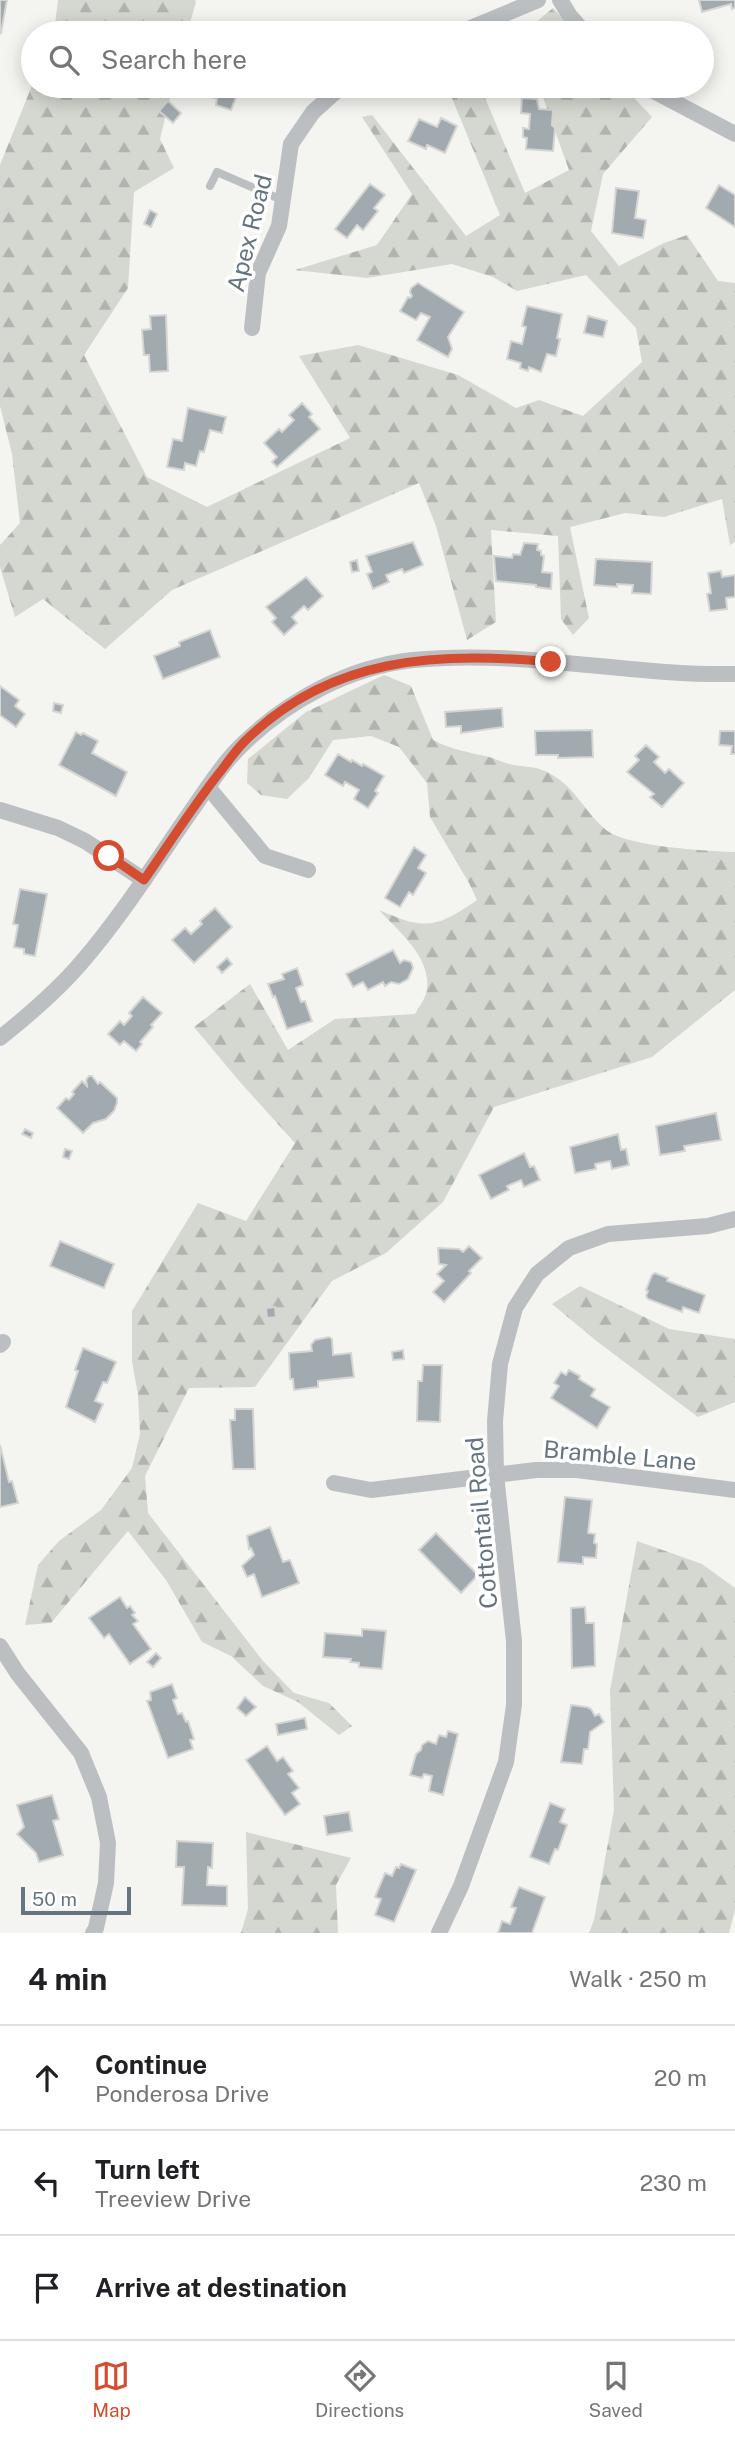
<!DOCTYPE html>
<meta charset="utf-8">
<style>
:root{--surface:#fff;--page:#f2f2f2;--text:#202124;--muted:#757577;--line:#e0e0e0;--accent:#d44d30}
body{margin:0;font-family:"Public Sans",sans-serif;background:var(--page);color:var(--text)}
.scale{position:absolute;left:21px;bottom:18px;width:110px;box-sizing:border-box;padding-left:7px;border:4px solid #65757f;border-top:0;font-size:19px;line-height:24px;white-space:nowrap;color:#65757f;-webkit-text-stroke:5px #fff;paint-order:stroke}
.stop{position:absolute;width:21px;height:21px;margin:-16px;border:5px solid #d44d30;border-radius:50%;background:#fff}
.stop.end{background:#d44d30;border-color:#fff;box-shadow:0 2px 7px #0008}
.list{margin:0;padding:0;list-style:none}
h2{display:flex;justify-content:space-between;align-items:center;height:91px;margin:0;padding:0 28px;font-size:30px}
h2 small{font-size:23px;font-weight:400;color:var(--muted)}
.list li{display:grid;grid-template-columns:46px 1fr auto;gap:21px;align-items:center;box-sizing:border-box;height:105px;padding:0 28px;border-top:2px solid var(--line)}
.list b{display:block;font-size:26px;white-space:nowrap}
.list p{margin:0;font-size:23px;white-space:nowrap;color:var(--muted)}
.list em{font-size:23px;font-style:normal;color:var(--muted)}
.icon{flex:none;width:38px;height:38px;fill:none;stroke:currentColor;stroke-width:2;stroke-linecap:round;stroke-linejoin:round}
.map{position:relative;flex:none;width:735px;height:1933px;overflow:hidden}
.search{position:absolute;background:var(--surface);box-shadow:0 4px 18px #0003;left:21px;right:21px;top:21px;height:77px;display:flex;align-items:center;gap:18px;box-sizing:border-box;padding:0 24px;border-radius:38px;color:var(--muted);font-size:26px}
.sheet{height:406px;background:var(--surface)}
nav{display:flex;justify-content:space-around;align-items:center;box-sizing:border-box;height:98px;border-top:2px solid var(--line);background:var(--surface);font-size:19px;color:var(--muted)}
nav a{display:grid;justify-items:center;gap:4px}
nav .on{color:var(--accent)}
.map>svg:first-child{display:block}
.forest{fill:url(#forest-firs)}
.building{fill:#a1aaae;stroke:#d5d5d3;stroke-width:2}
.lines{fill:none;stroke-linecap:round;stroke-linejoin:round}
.service{stroke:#bbbfc2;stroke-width:8}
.minor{stroke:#bbbfc2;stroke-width:16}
.route{stroke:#d44d30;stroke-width:9}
.labels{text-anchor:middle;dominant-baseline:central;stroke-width:7;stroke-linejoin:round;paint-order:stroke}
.street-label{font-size:24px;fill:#65757f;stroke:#fff}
</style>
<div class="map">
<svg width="735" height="1933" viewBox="0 0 735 1933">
<defs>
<pattern id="forest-firs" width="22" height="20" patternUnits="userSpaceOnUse" patternTransform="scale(1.75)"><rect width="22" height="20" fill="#d4d8d0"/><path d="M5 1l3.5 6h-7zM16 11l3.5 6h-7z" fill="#b0b4ae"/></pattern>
</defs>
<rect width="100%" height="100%" fill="#f4f4f0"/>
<g class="forest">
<path d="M58,0H195L196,2L187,33H54Z"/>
<path d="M553,8L576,33H523Z"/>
<path d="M33,83V86H173L160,139L174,168L134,192L128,288L84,355L147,477L207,507L350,438L299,356L358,345L458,375L516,408L539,400L583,416L642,362L636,328L586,275L517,291L493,277L452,264L367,278L295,270L377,245L412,194L362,117L372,115L466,236L500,215L447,86H480L525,193L569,170L539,86H623L652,117L603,174L591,231L619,266L664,243L687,235L718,281L735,283V542L730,545L722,499L664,517L625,513L570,527L589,618L573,635L561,619L558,536L491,530L496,622L467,640L436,526L419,483L172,590L105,649L43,599L15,617L0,567V545L20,523L12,454L0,406V165Z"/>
<path d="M384,675L411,686L433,740C453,750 468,752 489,757C497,759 505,764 514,765C525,767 534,766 545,771C575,785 581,808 605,829C625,847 707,851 735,852V990L652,1057L494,1107L443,1202L386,1253L332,1281L255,1387L189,1388L145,1476L148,1513L263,1661L294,1693L329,1703L352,1726L339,1735L298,1702L263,1686L231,1656L202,1642L166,1580L128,1531L51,1623L25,1625L38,1565L59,1541L101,1510L132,1468L140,1434L138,1395L132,1361V1311L198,1203L246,1221L295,1143L240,1082L194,1027L250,984L288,1050L335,1019L415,1014C419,1007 426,998 427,989C431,957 399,932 379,910C425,930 435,929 477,900L469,883L430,817L427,783L399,747L371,736L333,740L309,778L287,799L261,795L247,783L248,759L306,712Z"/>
<path d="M580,1286L669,1329L735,1339V1402L698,1417L599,1343L552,1304Z"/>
<path d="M637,1541L702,1564L735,1588V1910L729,1933H589L594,1920L614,1810L610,1691Z"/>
<path d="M246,1832L351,1858L336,1885L338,1933H241L248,1909Z"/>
</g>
<g class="building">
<path d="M0,0H7L1,33L0,32Z"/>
<path d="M699,0H735V8L732,9L731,4L702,12Z"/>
<path d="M199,86H231L230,89L238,92L231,110L216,105L217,99L197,92Z"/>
<path d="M522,98L537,99L539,109L553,110L552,125L555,128L553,151L526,149L527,138L523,137V128L529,129L530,114L521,113Z"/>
<path d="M168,101L181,113L173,123L159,111Z"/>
<path d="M441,118L457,126L445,153L427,145L426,149L408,141L419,119L437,127Z"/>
<path d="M370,184L385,195L374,208L378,211L363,230L357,225L347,238L335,229Z"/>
<path d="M719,185L735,195V227L706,208Z"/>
<path d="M616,188L639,191L635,218L646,220L643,238L612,233Z"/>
<path d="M150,210L157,214L151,227L144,224Z"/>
<path d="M418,283L464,312L448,337L452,349L448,357L417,340L430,317L421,313L416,320L400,311L408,297L410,298L412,296L410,292L411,288Z"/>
<path d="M527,306L562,314L557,338L560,339L556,356L547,354L541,372L529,367L528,371L520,368L521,363L507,359L511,341L522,344L526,327L522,326Z"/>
<path d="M166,315L168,371L150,372L149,355H144L142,330L151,329L150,316Z"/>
<path d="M588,316L607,321L603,337L584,333Z"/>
<path d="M302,403L312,414L309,417L320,429L277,467L272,462L277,457L264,443L279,429L282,432L294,420L289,415Z"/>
<path d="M188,408L226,417L222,433L210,430L204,452L200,451L196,466L185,463L184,470L167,467L173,439L182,441Z"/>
<path d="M413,542L423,565L404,573L402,569L386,575L389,582L373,589L367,574L372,572L366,556Z"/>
<path d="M524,543L538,544L537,550L541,551V555L544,556L542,572L552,573L551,589L536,587V585L496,581L494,556L512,558L513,554L520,555Z"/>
<path d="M596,559L652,562L651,594L632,593L633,585L617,584V587L594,585Z"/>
<path d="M357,560L359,571L352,572L350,562Z"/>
<path d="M721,571L722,577L735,575V597L726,598L727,609L710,611L707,594L711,593L708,573Z"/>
<path d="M306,577L323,596L308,610L304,606L292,617L297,623L284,635L272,622L276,618L266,607Z"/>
<path d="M210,630L220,657L163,679L154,656L180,646L179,642Z"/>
<path d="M0,686L19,700L15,706L25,714L16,727L0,715Z"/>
<path d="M54,703L63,705L61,713L53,711Z"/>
<path d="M502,708L503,727L461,733V726L446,727L445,712Z"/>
<path d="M592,730L593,757L558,758V755H536L535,731Z"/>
<path d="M720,731H735V754H731L732,746L719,745Z"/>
<path d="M76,732L81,735L83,733L98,741L92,753L127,772L116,796L59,765Z"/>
<path d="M646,745L659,757L654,762L665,773L669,769L684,783L662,807L650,797L654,794L627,772L639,760L635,756Z"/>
<path d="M338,754L351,762L352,760L362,766L363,764L384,776L375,791L378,793L368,808L354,799L359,790L345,782L343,786L325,775Z"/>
<path d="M414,847L426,855L418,868L426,873L413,895L409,892L400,907L385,898Z"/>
<path d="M20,889L47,894L35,956L24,954V949L14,947L18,925L13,924Z"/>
<path d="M215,908L232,927L194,963L172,940L185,928L191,934L202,924L200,921Z"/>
<path d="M393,950L400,963L404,960L411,962L413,968L408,979L399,984L391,982L385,986L383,982L368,990L363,982L353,987L346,974Z"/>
<path d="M227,958L232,964L222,973L217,967Z"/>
<path d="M297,968L303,985L296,988L301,1002L305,1001L312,1021L287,1029L275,996L273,997L268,984L284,979L282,974Z"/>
<path d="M143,997L162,1013L151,1025L153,1027L140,1042L142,1044L136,1051L124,1041L120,1045L108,1034L120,1021L124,1025L132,1016L129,1013Z"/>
<path d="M89,1076H92L98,1084L100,1082L117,1098V1103L114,1111L106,1119L93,1123L83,1133L57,1108L66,1098L69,1100L74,1094L72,1092L82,1081L87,1086L86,1080Z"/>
<path d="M716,1113L721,1140L684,1146L685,1151L660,1155L656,1126Z"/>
<path d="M25,1129L33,1133L31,1138L22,1134Z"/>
<path d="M618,1134L621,1150L626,1149L629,1165L612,1169L610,1161L595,1164L596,1169L575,1173L570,1147Z"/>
<path d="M65,1149L72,1151L69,1159L63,1157Z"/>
<path d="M524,1153L530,1167L534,1166L540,1180L524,1187L521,1180L507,1186L509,1190L491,1199L479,1175Z"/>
<path d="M60,1241L114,1264L104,1288L50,1266Z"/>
<path d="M469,1246L482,1258L469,1271L471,1273L444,1302L433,1292L444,1281L437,1274L446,1265L439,1264L438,1248L459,1249L463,1252Z"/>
<path d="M655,1273L668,1278L667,1281L705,1295L699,1313L683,1307L682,1312L648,1299L646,1296L648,1291L646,1290L652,1275Z"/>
<path d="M275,1307L276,1317L267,1318L266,1308Z"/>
<path d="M329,1337L332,1339L333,1355L351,1353L354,1377L318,1381V1387L294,1390L293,1379H290L289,1353L312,1351L311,1345L315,1340Z"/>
<path d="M83,1348L116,1362L107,1383L103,1382L95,1401L103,1404L95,1422L66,1407L78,1371L75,1370Z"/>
<path d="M403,1350L404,1359L393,1360L392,1352Z"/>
<path d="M423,1365H442L440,1422L417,1421L418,1381H422Z"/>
<path d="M569,1370L580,1376L579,1379L595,1389L591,1396L610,1407L597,1428L551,1398L559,1386L554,1383L561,1372L566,1375Z"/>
<path d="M235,1409H253L255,1469H233L230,1420H235Z"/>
<path d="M0,1445L9,1482L12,1481L18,1503L0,1507Z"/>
<path d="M565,1497L592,1500L588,1533L595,1534L594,1543L597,1544L596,1558L583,1557V1564L558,1562Z"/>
<path d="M270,1527L283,1562L290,1560L299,1583L262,1597L254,1574L247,1577L242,1566L254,1555L251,1548L249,1549L247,1536Z"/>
<path d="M436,1533L478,1575L461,1593L419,1550Z"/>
<path d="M120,1597L127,1608L130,1606L135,1613L132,1615L138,1621L133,1624L151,1649L130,1664L109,1634L104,1638L89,1618Z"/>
<path d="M585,1607L586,1623H594L595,1666L572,1668L571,1608Z"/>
<path d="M362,1629L386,1631L382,1669L359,1667V1663L350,1662L351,1659L323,1657L325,1633L362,1636Z"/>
<path d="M156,1653L161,1658L153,1667L147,1662Z"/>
<path d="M172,1684L177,1698L173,1700L178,1714L182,1713L186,1722L188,1721L194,1739L190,1740L193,1749L168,1758L147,1701L151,1700L150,1692Z"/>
<path d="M245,1697L256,1707L246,1716L237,1708Z"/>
<path d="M571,1705L587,1707L591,1709L595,1716L599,1714L604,1722L590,1732L588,1749H584L582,1764L561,1762Z"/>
<path d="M305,1718L307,1729L278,1735L276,1724Z"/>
<path d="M448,1731L458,1734L443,1795L429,1791L432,1776L424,1774L422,1778L410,1775L416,1754L421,1750L422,1745L428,1741L436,1744L439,1735L446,1737Z"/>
<path d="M267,1746L277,1761L283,1757L293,1771L288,1774L299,1788L292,1793L300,1804L285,1815L246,1760Z"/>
<path d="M52,1795L59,1819L53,1821L63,1855L39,1862L36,1853L17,1834L24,1827L17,1805Z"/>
<path d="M550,1803L565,1809L560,1822L567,1825L558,1850L555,1849L549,1864L530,1857Z"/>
<path d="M349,1812L352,1831L327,1835L324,1816Z"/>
<path d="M177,1841L213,1843L212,1868L208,1867L207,1885L227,1886V1906L182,1905L184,1867H176Z"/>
<path d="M401,1864L416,1870L394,1922L375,1915L381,1899L375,1897L385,1873L392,1876L396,1867L399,1868Z"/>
<path d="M519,1887L545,1897L532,1933H498L502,1921L510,1924L516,1908L511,1907Z"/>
</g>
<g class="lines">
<path class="service" d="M210,186L217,172L282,200"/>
<g class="minor">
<path d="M560,0L570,16L585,33"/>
<path d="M459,33L538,0"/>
<path d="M644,86L735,134"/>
<path d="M252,328L258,273L279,226L291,144L313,112L342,86"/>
<path d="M208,787L265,856L308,870"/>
<path d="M0,810L58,828L85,841L144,880"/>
<path d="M0,1038C29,1015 57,991 81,963C120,918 153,866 187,817C205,792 222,763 245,742C290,699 350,667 413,660C521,649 628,676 735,674"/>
<path d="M0,1345L3,1342"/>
<path d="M334,1483L371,1490L536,1470H577L735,1490"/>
<path d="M0,1646L18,1674L81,1753L99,1797L108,1843L106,1883L96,1928L93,1933"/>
<path d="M439,1933L461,1886L506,1762L514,1705V1641L496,1475L495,1421L500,1364L515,1308L537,1274L569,1248L608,1234L708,1226L735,1219"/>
</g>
</g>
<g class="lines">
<path class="route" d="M109,856L144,880C169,844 193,806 220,772C228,762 235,751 244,742C329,657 437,651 551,662"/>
</g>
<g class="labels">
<g class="street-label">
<text transform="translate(249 233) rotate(-76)">Apex Road</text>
<text transform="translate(620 1455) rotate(5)">Bramble Lane</text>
<text transform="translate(481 1523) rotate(-95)">Cottontail Road</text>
</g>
</g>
</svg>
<div class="scale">50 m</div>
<div class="stop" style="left:109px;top:856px"></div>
<div class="stop end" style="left:551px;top:662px"></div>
<div class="search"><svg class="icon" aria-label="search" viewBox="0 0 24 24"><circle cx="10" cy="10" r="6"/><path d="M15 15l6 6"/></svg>Search here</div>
</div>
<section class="sheet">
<h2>4 min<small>Walk · 250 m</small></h2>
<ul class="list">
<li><svg class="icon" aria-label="ahead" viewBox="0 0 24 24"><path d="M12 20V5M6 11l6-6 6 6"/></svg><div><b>Continue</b><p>Ponderosa Drive</p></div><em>20 m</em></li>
<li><svg class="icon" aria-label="left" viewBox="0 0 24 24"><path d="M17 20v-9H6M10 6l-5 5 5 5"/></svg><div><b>Turn left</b><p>Treeview Drive</p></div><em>230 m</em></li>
<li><svg class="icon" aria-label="arrive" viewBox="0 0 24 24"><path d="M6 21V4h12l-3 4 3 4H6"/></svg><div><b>Arrive at destination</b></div></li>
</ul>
</section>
<nav>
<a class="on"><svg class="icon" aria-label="map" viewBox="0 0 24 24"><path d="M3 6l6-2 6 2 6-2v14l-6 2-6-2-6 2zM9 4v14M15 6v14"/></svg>Map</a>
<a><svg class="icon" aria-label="directions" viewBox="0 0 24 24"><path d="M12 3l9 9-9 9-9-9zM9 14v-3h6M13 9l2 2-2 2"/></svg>Directions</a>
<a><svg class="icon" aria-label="saved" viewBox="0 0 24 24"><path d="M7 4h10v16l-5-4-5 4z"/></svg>Saved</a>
</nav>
